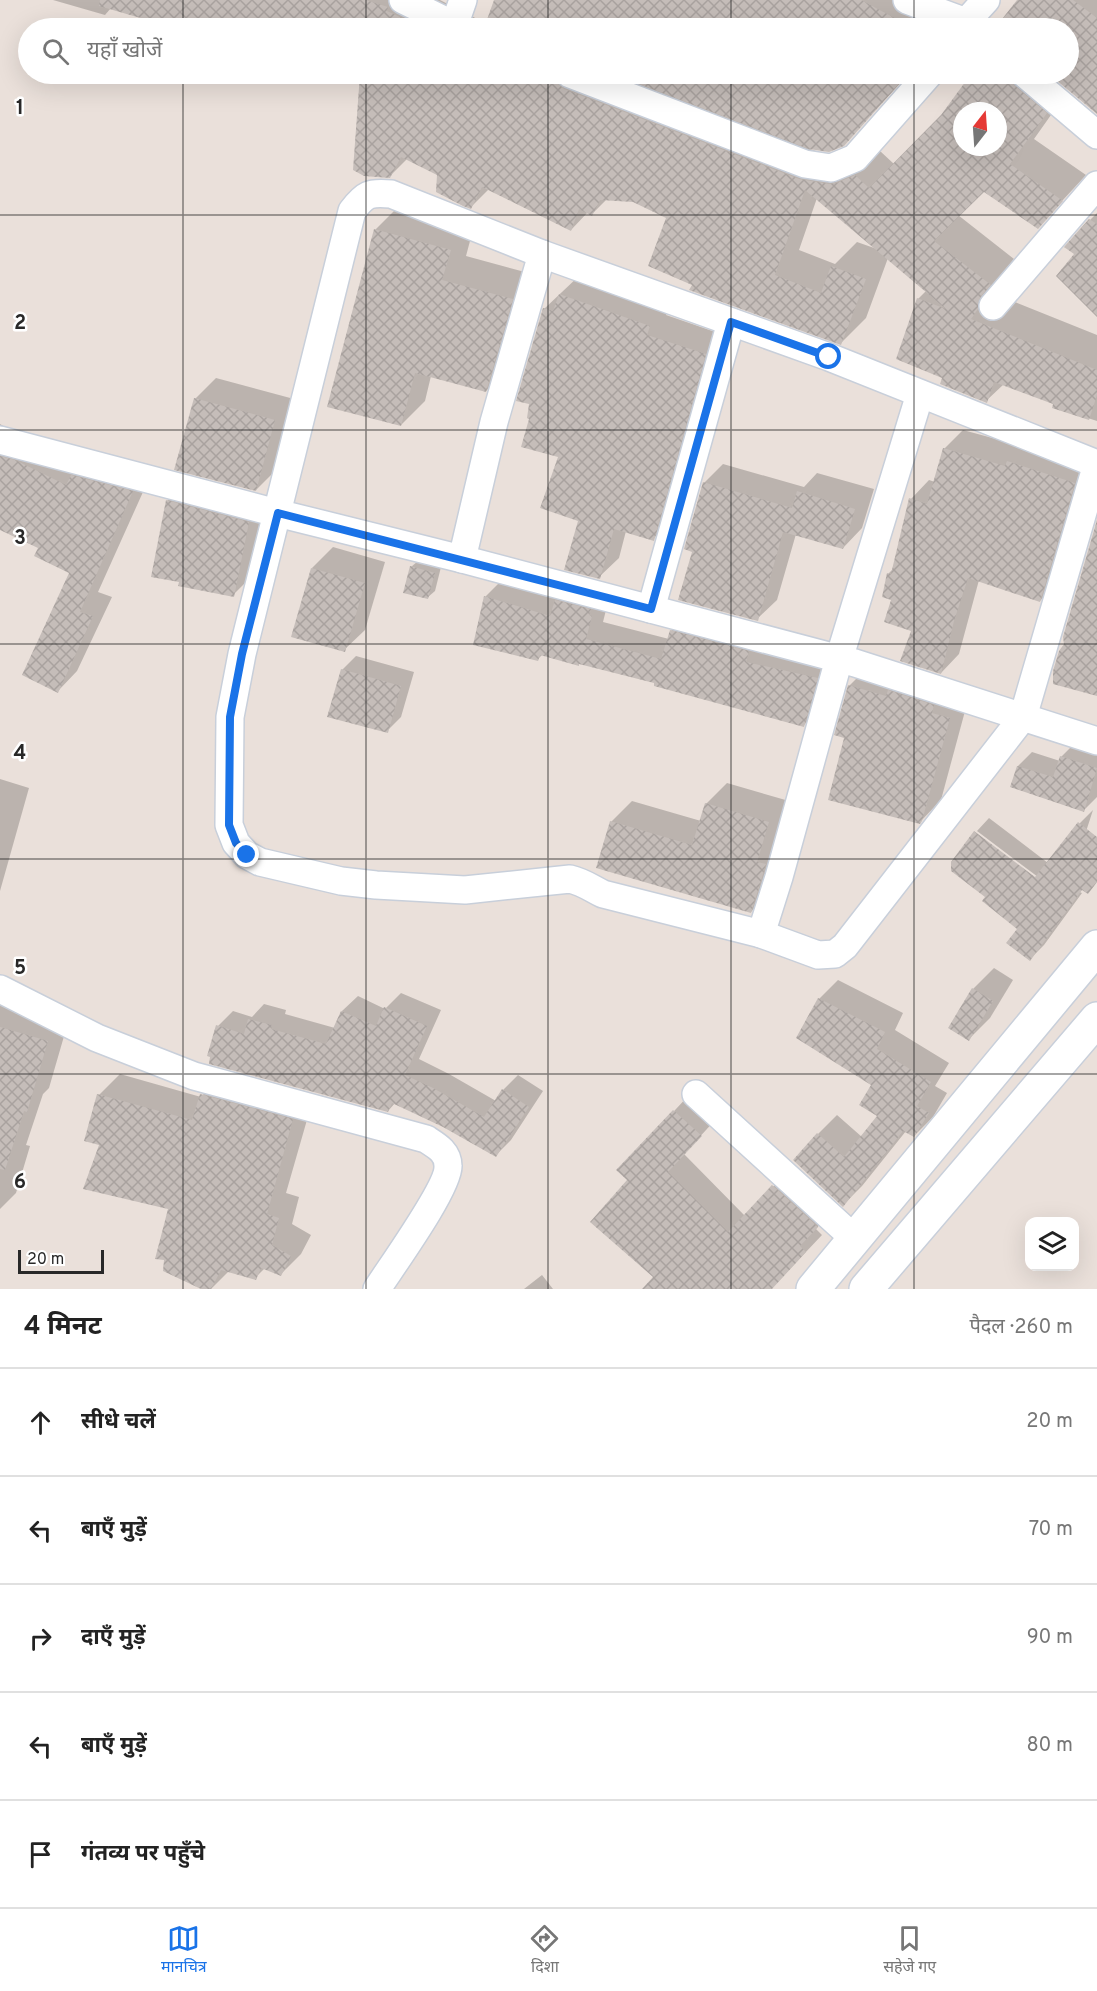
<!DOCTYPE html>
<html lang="hi">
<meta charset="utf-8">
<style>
:root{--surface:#fff;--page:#f6f6f6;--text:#222;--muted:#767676;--line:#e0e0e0;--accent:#1a73e8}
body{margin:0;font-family:Overpass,"Noto Sans Devanagari",sans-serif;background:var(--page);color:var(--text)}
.controls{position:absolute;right:18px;bottom:18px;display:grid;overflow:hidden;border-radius:12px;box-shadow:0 6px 24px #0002}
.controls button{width:54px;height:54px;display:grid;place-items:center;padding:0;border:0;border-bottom:2px solid var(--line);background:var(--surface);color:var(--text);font:30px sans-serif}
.compass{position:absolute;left:953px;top:102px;width:54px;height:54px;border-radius:50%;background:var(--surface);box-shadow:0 6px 24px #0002;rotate:17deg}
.scale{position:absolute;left:18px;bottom:15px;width:86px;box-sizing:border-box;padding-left:6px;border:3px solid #282828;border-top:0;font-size:16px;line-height:21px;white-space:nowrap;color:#282828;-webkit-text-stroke:4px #fff;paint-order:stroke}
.stop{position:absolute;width:18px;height:18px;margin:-14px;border:4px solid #1a73e8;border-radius:50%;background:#fff}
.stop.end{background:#1a73e8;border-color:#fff;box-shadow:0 2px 6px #0008}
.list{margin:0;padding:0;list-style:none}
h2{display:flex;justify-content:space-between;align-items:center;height:78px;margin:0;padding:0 24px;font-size:26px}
h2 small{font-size:20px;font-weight:400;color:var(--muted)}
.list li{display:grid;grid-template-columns:39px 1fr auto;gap:18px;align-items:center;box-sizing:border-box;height:108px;padding:0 24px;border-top:2px solid var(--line)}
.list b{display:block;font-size:22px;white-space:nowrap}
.list em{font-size:20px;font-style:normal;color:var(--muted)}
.icon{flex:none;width:33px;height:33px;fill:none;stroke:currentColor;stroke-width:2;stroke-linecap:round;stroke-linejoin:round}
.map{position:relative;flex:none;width:1097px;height:1289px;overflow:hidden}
.search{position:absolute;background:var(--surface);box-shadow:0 6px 24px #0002;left:18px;right:18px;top:18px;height:66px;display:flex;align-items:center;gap:15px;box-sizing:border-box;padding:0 21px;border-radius:33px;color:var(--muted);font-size:22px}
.sheet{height:618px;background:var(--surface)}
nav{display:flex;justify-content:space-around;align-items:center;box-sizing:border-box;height:84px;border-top:2px solid var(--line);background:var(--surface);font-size:16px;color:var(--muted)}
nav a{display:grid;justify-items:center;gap:3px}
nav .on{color:var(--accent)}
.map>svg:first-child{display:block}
.shadow{fill:#0003;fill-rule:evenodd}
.building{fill:url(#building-cross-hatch);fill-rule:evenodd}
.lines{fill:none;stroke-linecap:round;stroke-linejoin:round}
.minor-casing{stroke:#c8cfda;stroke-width:30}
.secondary-casing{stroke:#c8cfda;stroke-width:36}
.minor{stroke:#fff;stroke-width:27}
.secondary{stroke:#fff;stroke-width:33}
.route{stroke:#1a73e8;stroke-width:8}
.grid{fill:none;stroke:#282828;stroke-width:1.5;stroke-opacity:0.55}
.grid-label{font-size:20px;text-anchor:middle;font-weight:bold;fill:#282828;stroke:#fff;stroke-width:5;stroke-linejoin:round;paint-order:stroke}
</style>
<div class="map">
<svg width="1097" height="1289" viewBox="0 0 1097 1289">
<defs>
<pattern id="building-cross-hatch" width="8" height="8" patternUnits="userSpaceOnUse" patternTransform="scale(1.5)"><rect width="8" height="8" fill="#c5bdb9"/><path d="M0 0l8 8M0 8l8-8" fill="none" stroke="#a9a29f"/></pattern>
</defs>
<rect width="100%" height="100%" fill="#eae0da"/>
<g class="shadow">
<path d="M53,0H440L487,24L496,0H931L953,28H180L111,8L105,15Z"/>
<path d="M1028,0H1097V112L1051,74H1068V28H1007Z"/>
<path d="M331,74H909L843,144L810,149L825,154L863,158L880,151L894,164L942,116L974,74H1030L1063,98L1034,139L1086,175L1038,227L984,190L958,215L1014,259L1005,270L995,294L1097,335V421L1054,407L1055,404L1004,384L986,401L944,377L918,299L926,291L888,258L866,318L841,343L694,284L668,218L634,200L607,199L592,214L588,212L571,230L489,189L471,207L439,174L408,158L390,176L360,82ZM962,111H998V147H962ZM817,198L877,249L857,242L835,264L799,250Z"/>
<path d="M399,206L474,226L466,256L536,275L510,367L486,391L431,376L425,401L401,425L375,230Z"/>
<path d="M1097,213V315L1077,254L1090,220Z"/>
<path d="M580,275L669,306L666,315L724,335L673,519L653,539L626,531L619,558L599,577L560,456L531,418L544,309Z"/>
<path d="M216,378L294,399L277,469L256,490L195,399Z"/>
<path d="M0,424L5,427L9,432L152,472L98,592L112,597L77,671L58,691L71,573L40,548L0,528Z"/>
<path d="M963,430L1092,465L1058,582L1040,601L979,580L959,654L941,673L893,599L888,574L894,568L911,499L929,480L935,482L944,449Z"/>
<path d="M723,464L804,487L817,473L874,489L862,528L843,548L796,534L777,600L757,619L704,483Z"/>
<path d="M188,480L269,501L254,574L233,595L167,501Z"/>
<path d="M333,547L385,562L365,630L344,650L312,568Z"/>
<path d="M418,561L441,567L435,591L428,597L411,567Z"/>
<path d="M503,579L609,598L603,622L669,639L671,631L689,613L834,660L821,708L803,726L656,682L543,654L538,659L485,597Z"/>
<path d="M356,656L414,672L401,717L387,731L342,670Z"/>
<path d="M868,667L968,700L941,800L919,823L846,737L849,686Z"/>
<path d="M1075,743L1097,750V797L1084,810L1012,786L1018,766L1032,752L1060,761L1061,757Z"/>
<path d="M0,779L29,788L0,891Z"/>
<path d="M727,783L789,801L771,891L751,912L611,822L632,801L701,821L706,804Z"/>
<path d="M1093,810L1068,887L1082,893L1044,945L1030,959L1019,928L1042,880L977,831L989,818L1048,863L1079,824Z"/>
<path d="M994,968L1013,980L990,1018L969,1039L973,989Z"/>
<path d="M838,980L903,1013L895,1030L949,1063L935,1086L947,1093L933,1117L914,1136L906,1131L862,1186L843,1205L818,1134L837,1115L862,1137L880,1115L873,1084L819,999Z"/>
<path d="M401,993L441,1010L419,1059L449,1074L496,1101L503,1090L518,1075L543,1091L511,1140L496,1155L444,1125L396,1102L388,1111L218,1026L233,1011L252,1017L264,1004L286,1010L285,1014L335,1028L342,1011L358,996L385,1009Z"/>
<path d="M4,1001L69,1019L49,1088L43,1094L26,1145L30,1146L16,1193L0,1209V1005Z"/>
<path d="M120,1074L201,1097L222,1074L313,1099L286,1193L299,1197L292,1224L311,1235L301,1254L280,1275L265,1268L255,1278L229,1271L211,1289L169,1208L101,1144L99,1095Z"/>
<path d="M690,1094L717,1118L684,1154L745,1216L790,1169L833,1209L816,1229L822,1235L771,1289L655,1277L629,1180L619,1170Z"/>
<path d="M542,1275L553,1289H524Z"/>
</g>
<g class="building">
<path d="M100,0H365L388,7L387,11L423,28H175L99,6Z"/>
<path d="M494,0H861L913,28H484Z"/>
<path d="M1017,0H1073L1097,18V114L1049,74H1068V28H995Z"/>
<path d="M360,74H555L557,83L564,89L799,179L829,184L837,183L855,175L869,188L941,115L971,74H1010V80L1015,86L1047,113L1010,164L1063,201L1038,229L984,192L934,241L991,285L981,296L978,303V309L971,319L1097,370V395L1089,420L1052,408L1053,404L994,382L987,403L940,384L942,378L896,359L917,298L946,309L805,190L775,275L821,293L831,266L866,279L841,345L689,290L692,285L648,266L666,218L633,202L600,200L592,216L579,209L571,231L482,187L471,209L463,206L436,192L437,175L401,157L390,178L364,176L353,170ZM962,111H998V147H962Z"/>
<path d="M613,74H908L844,146L829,152L809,149Z"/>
<path d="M1089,219L1097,224V317L1056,276L1074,254L1064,247Z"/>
<path d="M374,229L451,250L442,280L513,299L486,392L415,373L401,426L327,407Z"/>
<path d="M559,294L650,326L647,335L706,354L654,541L614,529L600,579L564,570L578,521L540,508L558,457L521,447L529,419L527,418L529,404L516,401L543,308L553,311Z"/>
<path d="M194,398L275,420L256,491L174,470Z"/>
<path d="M943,448L1005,466L1007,461L1075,483L1040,602L968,578L954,621L941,674L900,661L911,631L884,622L891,600L882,597L887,573L891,574L909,498L927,504Z"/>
<path d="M0,456L15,460L66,485L71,475L133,491L80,612L93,616L58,693L22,675L69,573L34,556L38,548L0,530Z"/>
<path d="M703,482L792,508L797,491L855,509L843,549L783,532L758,621L678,600L692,552L684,549Z"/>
<path d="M166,500L249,522L234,597L178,586L179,582L151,577Z"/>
<path d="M1097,520V696L1053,684V671L1059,651L1064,644L1063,637Z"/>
<path d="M410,566L435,573L428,599L403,593Z"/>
<path d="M311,568L365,583L345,652L291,637Z"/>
<path d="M484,596L550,616L555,600L591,609L589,615L592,616L586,639L661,659L670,630L749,651L746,662L818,678L804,727L654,686V683L579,664V666L540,655L538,661L473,645Z"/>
<path d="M341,669L401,686L388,733L327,717Z"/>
<path d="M848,685L886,696L888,690L934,705L932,713L950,718L922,821L920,824L828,800L844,738L834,735Z"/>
<path d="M1060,756L1097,768L1084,812L1010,787L1017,766L1053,777Z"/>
<path d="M705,803L769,822L757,862L766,864L751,913L596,868L610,821L692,845Z"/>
<path d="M1078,822L1097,837V882L1088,894L1082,890L1030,961L1006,943L1017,929L982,901L985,897L951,871V862L974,831L1035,877Z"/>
<path d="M972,988L993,1001L969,1041L948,1028Z"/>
<path d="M818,998L885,1032L877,1049L931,1082L917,1106L929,1113L914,1137L903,1131L843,1207L793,1160L817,1133L844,1157L877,1116L859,1105L871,1085L796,1038Z"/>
<path d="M384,1007L427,1026L405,1075L433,1088L484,1117L502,1089L529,1107L496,1157L443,1127L392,1103L388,1112L209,1064L210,1057L207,1056L216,1025L244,1034L248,1019L272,1025L271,1029L326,1044L341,1011L376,1026Z"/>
<path d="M0,1027L48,1041L27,1112L24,1111L5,1170L0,1169Z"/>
<path d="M97,1094L192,1120L200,1094L293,1119L267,1214L279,1218L272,1245L291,1256L281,1276L261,1268L256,1280L221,1270L211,1289H201L163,1271L164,1260L155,1259L168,1209L83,1189L99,1145L84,1141Z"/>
<path d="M673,1110L702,1136L668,1172L728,1232L772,1185L818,1227L800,1246L806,1252L772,1289H642L653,1277L590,1222L627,1180L616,1170Z"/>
</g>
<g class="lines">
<defs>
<g id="minor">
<path d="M403,0L460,28"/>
<path d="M907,0L966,22L986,0"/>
<path d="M454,26L463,0"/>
<path d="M570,74L805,164L831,168L855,158L929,74"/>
<path d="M1025,74L1097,135"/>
<path d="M993,306L1097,185"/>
<path d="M920,394L839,659L779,877L761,934L818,955L835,954L845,946L1023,717L1097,464"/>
<path d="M0,440L277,513L242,654L230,717L229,825L236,843L247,855L260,862L341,881L376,885L465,890L570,879C583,882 591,888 603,894L761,934"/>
<path d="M1097,464L829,357L542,254L391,194C369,192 365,194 352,211L277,513L462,559L855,663L1097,741"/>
<path d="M462,559L494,422L542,254"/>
<path d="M651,609L731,322"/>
<path d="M0,989L97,1038L194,1076L426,1139C437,1146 448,1152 448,1166C449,1187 391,1267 377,1289"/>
<path d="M696,1094L856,1240"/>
</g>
<g id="secondary">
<path d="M813,1289L1097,947"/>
<path d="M866,1289L1097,1019"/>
</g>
</defs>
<use href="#minor" class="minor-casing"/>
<use href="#secondary" class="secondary-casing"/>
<use href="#minor" class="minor"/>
<use href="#secondary" class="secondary"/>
</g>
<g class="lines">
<path class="route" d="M247,855L236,843L229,825L230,717L242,654L278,513L651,609L731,322L829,357"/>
</g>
<path class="grid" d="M183,0V28M366,0V28M548,0V28M731,0V28M914,0V28M183,74V1289M366,74V1289M548,74V1289M731,74V1289M914,74V1289M0,215H1097M0,430H1097M0,644H1097M0,859H1097M0,1074H1097"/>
<g class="grid-label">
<text x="20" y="114">1</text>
<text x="20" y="329">2</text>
<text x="20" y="544">3</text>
<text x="20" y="759">4</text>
<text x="20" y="974">5</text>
<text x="20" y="1188">6</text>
</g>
</svg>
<div class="controls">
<button><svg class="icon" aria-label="layers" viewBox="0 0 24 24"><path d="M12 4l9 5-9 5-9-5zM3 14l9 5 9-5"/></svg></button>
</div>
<svg class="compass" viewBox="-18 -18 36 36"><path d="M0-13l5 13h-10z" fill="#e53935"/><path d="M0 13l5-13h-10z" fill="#767676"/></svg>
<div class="scale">20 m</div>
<div class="stop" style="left:829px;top:357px"></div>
<div class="stop end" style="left:247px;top:855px"></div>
<div class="search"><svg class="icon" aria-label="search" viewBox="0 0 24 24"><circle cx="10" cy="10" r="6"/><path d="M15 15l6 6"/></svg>यहाँ खोजें</div>
</div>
<section class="sheet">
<h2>4 मिनट<small>पैदल · 260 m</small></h2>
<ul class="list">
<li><svg class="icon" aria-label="ahead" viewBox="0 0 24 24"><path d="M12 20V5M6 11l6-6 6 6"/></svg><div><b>सीधे चलें</b></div><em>20 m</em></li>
<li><svg class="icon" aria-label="left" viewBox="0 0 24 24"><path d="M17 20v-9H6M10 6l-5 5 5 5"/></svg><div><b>बाएँ मुड़ें</b></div><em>70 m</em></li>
<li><svg class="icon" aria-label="right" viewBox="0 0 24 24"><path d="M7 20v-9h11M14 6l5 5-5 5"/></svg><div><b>दाएँ मुड़ें</b></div><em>90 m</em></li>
<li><svg class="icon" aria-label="left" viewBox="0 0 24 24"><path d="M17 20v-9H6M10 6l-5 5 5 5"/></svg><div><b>बाएँ मुड़ें</b></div><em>80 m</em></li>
<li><svg class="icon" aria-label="arrive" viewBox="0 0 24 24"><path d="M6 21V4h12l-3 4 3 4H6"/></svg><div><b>गंतव्य पर पहुँचे</b></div></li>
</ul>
</section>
<nav>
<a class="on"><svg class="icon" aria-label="map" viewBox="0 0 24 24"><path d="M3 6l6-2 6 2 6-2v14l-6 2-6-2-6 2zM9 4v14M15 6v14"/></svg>मानचित्र</a>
<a><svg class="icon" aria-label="directions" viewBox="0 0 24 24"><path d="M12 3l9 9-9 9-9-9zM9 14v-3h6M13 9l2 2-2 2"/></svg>दिशा</a>
<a><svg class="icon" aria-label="saved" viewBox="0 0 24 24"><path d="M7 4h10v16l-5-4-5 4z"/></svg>सहेजे गए</a>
</nav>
